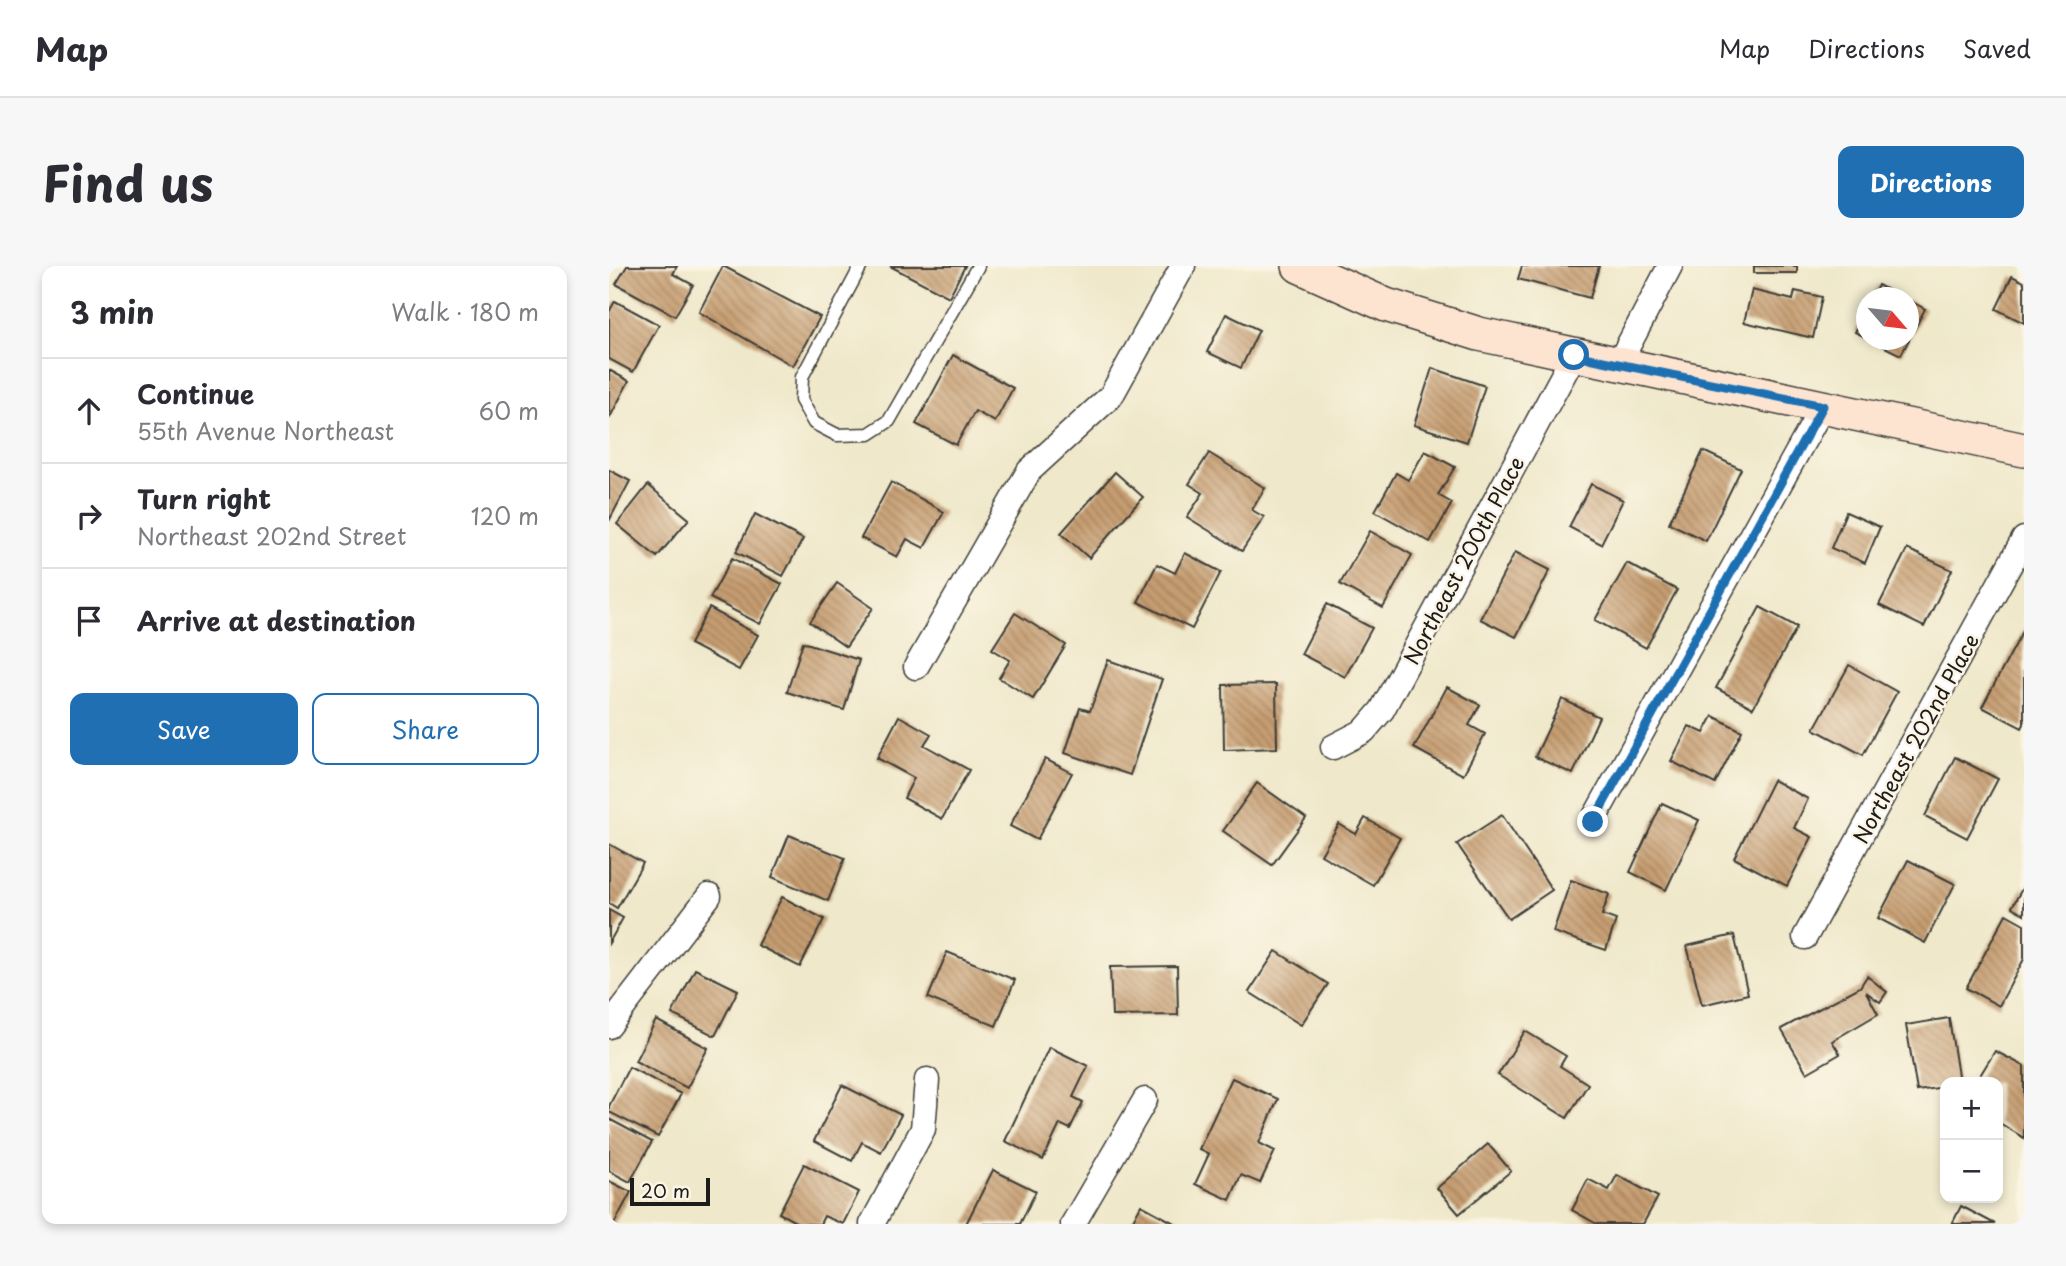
<!DOCTYPE html>
<meta charset="utf-8">
<style>
:root{--surface:#fff;--page:#f7f7f7;--text:#2b2b33;--muted:#7c7c81;--line:#e1e1e2;--accent:#1f6fb2}
body{margin:0;font-family:"Playpen Sans",sans-serif;background:var(--page);color:var(--text)}
.controls{position:absolute;right:21px;bottom:21px;display:grid;overflow:hidden;border-radius:14px;box-shadow:0 4px 10px #0003}
.controls button{width:63px;height:63px;display:grid;place-items:center;padding:0;border:0;border-bottom:2px solid var(--line);background:var(--surface);color:var(--text);font:35px sans-serif}
.compass{position:absolute;left:1247px;top:21px;width:63px;height:63px;border-radius:50%;background:var(--surface);box-shadow:0 4px 10px #0003;rotate:118deg}
.scale{position:absolute;left:21px;bottom:18px;width:80px;box-sizing:border-box;padding-left:7px;border:4px solid #1c1c1c;border-top:0;font-size:19px;line-height:24px;white-space:nowrap;color:#1c1c1c;-webkit-text-stroke:5px #fcf5e5;paint-order:stroke}
.stop{position:absolute;width:21px;height:21px;margin:-16px;border:5px solid #1f6fb2;border-radius:50%;background:#fff}
.stop.end{background:#1f6fb2;border-color:#fff;box-shadow:0 2px 7px #0008}
.list{margin:0;padding:0;list-style:none}
h2{display:flex;justify-content:space-between;align-items:center;height:91px;margin:0;padding:0 28px;font-size:30px}
h2 small{font-size:23px;font-weight:400;color:var(--muted)}
.list li{display:grid;grid-template-columns:46px 1fr auto;gap:21px;align-items:center;box-sizing:border-box;height:105px;padding:0 28px;border-top:2px solid var(--line)}
.list b{display:block;font-size:26px;white-space:nowrap}
.list p{margin:0;font-size:23px;white-space:nowrap;color:var(--muted)}
.list em{font-size:23px;font-style:normal;color:var(--muted)}
.actions{display:flex;gap:14px;padding:21px 28px}
.actions a{flex:1;padding:16px 0;border:2px solid var(--accent);border-radius:14px;text-align:center;font-size:24px;color:var(--accent)}
.actions .main{background:var(--accent);color:#fff}
.icon{flex:none;width:38px;height:38px;fill:none;stroke:currentColor;stroke-width:2;stroke-linecap:round;stroke-linejoin:round}
.map{position:relative;flex:none;width:1415px;height:958px;overflow:hidden;border-radius:14px}
header{display:flex;align-items:center;gap:42px;box-sizing:border-box;height:98px;padding:0 35px;background:var(--surface);border-bottom:2px solid var(--line)}
header strong{font-size:33px}
nav{display:flex;gap:38px;margin-inline-start:auto;font-size:24px}
.intro{display:flex;align-items:center;justify-content:space-between;box-sizing:border-box;height:168px;padding:0 42px}
h1{margin:0;font-size:49px}
.button{padding:18px 32px;border-radius:14px;background:var(--accent);color:#fff;font-size:24px;font-weight:700}
main{display:flex;gap:42px;padding:0 42px}
aside{flex:1;background:var(--surface);border-radius:14px;box-shadow:0 4px 10px #0003}
.map>svg:first-child{display:block}
.building{fill:url(#building-back-hatch)}
.lines{fill:none;stroke-linecap:round;stroke-linejoin:round}
.lane-casing{stroke:#3c3b36;stroke-width:15}
.street-casing{stroke:#3c3b36;stroke-width:27}
.secondary-casing{stroke:#3c3b36;stroke-width:36}
.lane{stroke:#fff;stroke-width:12}
.street{stroke:#fff;stroke-width:24}
.secondary{stroke:#fde4d1;stroke-width:33}
.route{stroke:#1f6fb2;stroke-width:9}
.labels{text-anchor:middle;dominant-baseline:central;stroke-width:5;stroke-linejoin:round;paint-order:stroke}
.street-label{font-size:21px;fill:#1c1c1c;stroke:#fcf5e5}
</style>
<header>
<strong>Map</strong>
<nav><a>Map</a><a>Directions</a><a>Saved</a></nav>
</header>
<div class="intro"><h1>Find us</h1><a class="button">Directions</a></div>
<main>
<aside>
<h2>3 min<small>Walk · 180 m</small></h2>
<ul class="list">
<li><svg class="icon" aria-label="ahead" viewBox="0 0 24 24"><path d="M12 20V5M6 11l6-6 6 6"/></svg><div><b>Continue</b><p>55th Avenue Northeast</p></div><em>60 m</em></li>
<li><svg class="icon" aria-label="right" viewBox="0 0 24 24"><path d="M7 20v-9h11M14 6l5 5-5 5"/></svg><div><b>Turn right</b><p>Northeast 202nd Street</p></div><em>120 m</em></li>
<li><svg class="icon" aria-label="arrive" viewBox="0 0 24 24"><path d="M6 21V4h12l-3 4 3 4H6"/></svg><div><b>Arrive at destination</b></div></li>
</ul>
<div class="actions"><a class="main">Save</a><a>Share</a></div>
</aside>
<div class="map">
<svg width="1415" height="958" viewBox="0 0 1415 958">
<defs>
<pattern id="building-back-hatch" width="6" height="6" patternUnits="userSpaceOnUse" patternTransform="scale(1.75)"><rect width="6" height="6" fill="#c69d71"/><path d="M-1 5l2 2M0 0l6 6M5-1l2 2" fill="none" stroke="#a07f5c"/></pattern>
</defs>
<rect width="100%" height="100%" fill="#fcf5e5"/>
<filter id="ink" filterUnits="userSpaceOnUse"><feTurbulence type="fractalNoise" baseFrequency=".0143" numOctaves="2"/><feDisplacementMap in="SourceGraphic" scale="14" xChannelSelector="R" yChannelSelector="G"/><feConvolveMatrix kernelMatrix="1 2 1 2 8 2 1 2 1" color-interpolation-filters="sRGB"/></filter>
<filter id="wash" filterUnits="userSpaceOnUse"><feTurbulence type="fractalNoise" baseFrequency=".00686" numOctaves="4" result="noise"/><feDisplacementMap in="SourceGraphic" scale="28" xChannelSelector="R" yChannelSelector="G"/><feGaussianBlur stdDeviation="1.57" result="paint"/><feColorMatrix in="noise" values="0 0 0 0 0 0 0 0 0 0 0 0 0 0 0 0 0 1.4 0 .05"/><feComposite in="paint" operator="in"/></filter>
<g filter="url(#wash)">
<rect width="100%" height="100%" fill="#efe8ca"/>
<g id="blocks">
<g class="building">
<path d="M18,0H68L64,8L84,19L66,50L7,18Z"/>
<path d="M114,0L211,51L184,100L90,46Z"/>
<path d="M281,0H356L340,31Z"/>
<path d="M913,0H990L981,32L909,13Z"/>
<rect x="1145" y="0" width="43" height="7"/>
<path d="M1403,10L1415,16V57L1387,43Z"/>
<path d="M1269,19L1294,32H1263Z"/>
<path d="M1143,24L1184,34L1186,25L1213,31L1204,72L1135,56Z"/>
<path d="M1300,34L1316,43L1292,89L1261,74H1300Z"/>
<path d="M6,35L50,59L24,106L0,93V46Z"/>
<path d="M1258,42V72L1246,66Z"/>
<path d="M617,48L650,64L632,102L598,86Z"/>
<path d="M344,89L404,122L386,156L366,145L347,179L307,158Z"/>
<path d="M823,102L876,120L858,176L805,159Z"/>
<path d="M0,104L20,115L0,153Z"/>
<path d="M816,185L846,201L829,229L843,237L821,276L766,245L787,207L799,214Z"/>
<path d="M1094,185L1132,203L1097,275L1060,257Z"/>
<path d="M600,187L656,222L643,244L655,251L633,285L578,251L594,227L580,218Z"/>
<path d="M0,204L21,215L0,255Z"/>
<path d="M506,206L534,231L480,292L452,267Z"/>
<path d="M282,216L335,246L315,282L298,273L288,291L252,272Z"/>
<path d="M982,218L1014,234L992,278L960,261Z"/>
<path d="M39,219L80,253L48,291L8,258Z"/>
<path d="M1237,246L1271,261L1256,297L1222,282Z"/>
<path d="M146,248L194,273L174,310L127,286Z"/>
<path d="M761,265L803,289L774,342L731,318Z"/>
<path d="M1298,283L1343,304L1315,361L1270,339Z"/>
<path d="M906,286L941,304L907,371L871,353Z"/>
<path d="M576,287L612,306L583,363L529,336L548,298L566,307Z"/>
<path d="M123,292L173,318L151,358L101,332Z"/>
<path d="M1018,297L1068,324L1037,382L986,354Z"/>
<path d="M228,317L264,342L237,381L201,356Z"/>
<path d="M718,338L763,362L736,411L692,388Z"/>
<path d="M1151,341L1188,361L1144,442L1107,422Z"/>
<path d="M100,342L149,369L130,404L81,378Z"/>
<path d="M406,347L457,379L424,433L390,412L401,394L383,383Z"/>
<path d="M1415,363V458L1413,462L1373,441Z"/>
<path d="M194,376L250,394L235,444L178,426Z"/>
<path d="M499,394L553,413L521,509L456,487L471,442L481,445Z"/>
<path d="M1240,399L1288,426L1254,489L1205,463Z"/>
<path d="M667,418L668,482L615,484L614,419Z"/>
<path d="M838,421L871,439L860,459L876,468L854,509L805,482Z"/>
<path d="M953,433L990,451L964,508L926,491Z"/>
<path d="M290,450L322,468L315,479L360,504L333,553L295,532L305,512L268,492Z"/>
<path d="M1104,450L1133,465L1106,518L1062,495L1080,460L1095,467Z"/>
<path d="M1346,491L1389,513L1358,572L1316,550Z"/>
<path d="M436,493L463,507L428,574L401,560Z"/>
<path d="M1164,514L1199,533L1185,562L1203,571L1178,620L1125,592Z"/>
<path d="M648,517L697,552L663,599L614,565Z"/>
<path d="M1053,537L1090,554L1057,624L1021,606Z"/>
<path d="M893,549L943,624L900,653L848,578Z"/>
<path d="M756,552L791,572L764,619L712,589L730,558L747,568Z"/>
<path d="M180,569L236,592L219,635L163,611Z"/>
<path d="M0,578L34,597L8,642L0,637Z"/>
<path d="M1299,594L1346,618L1316,677L1269,652Z"/>
<path d="M962,614L1000,628L993,649L1007,654L997,684L944,666Z"/>
<path d="M1415,619V648L1403,641Z"/>
<path d="M173,631L215,653L191,701L148,679Z"/>
<path d="M0,644L14,652L0,677Z"/>
<path d="M1397,648L1415,658V693L1390,740L1357,722Z"/>
<path d="M1125,669L1139,728L1093,739L1078,680Z"/>
<path d="M667,685L719,718L692,759L640,726Z"/>
<path d="M338,686L406,714L387,760L319,732Z"/>
<path d="M568,700L569,749L503,750L501,701Z"/>
<path d="M86,703L129,724L106,770L63,748Z"/>
<path d="M1258,710L1278,726L1271,736L1257,726L1269,748L1223,775L1231,788L1198,807L1172,763L1251,721Z"/>
<path d="M1340,752L1350,816H1336V821L1308,825L1297,759Z"/>
<path d="M47,754L99,782L78,822L26,795Z"/>
<path d="M916,765L957,790L951,800L979,818L958,852L889,809Z"/>
<path d="M440,781L479,800L464,831L474,836L461,863L451,858L434,894L396,875Z"/>
<path d="M1386,785L1415,800V872L1389,856V816H1367Z"/>
<path d="M20,801L72,828L49,871L0,846V840Z"/>
<path d="M623,812L669,833L650,877L666,885L651,917L632,909L621,934L586,918L600,888L590,883Z"/>
<path d="M233,819L292,849L272,886L253,876L243,895L205,875Z"/>
<path d="M0,853L43,876L21,916L0,905Z"/>
<path d="M879,878L902,905L850,948L828,922Z"/>
<path d="M195,898L250,926L234,958L215,950L211,958H190L170,947Z"/>
<path d="M384,904L427,925L411,958H357Z"/>
<path d="M1008,909L1049,931L1034,958H988L963,944L979,913L1000,924Z"/>
<path d="M0,915L22,926L5,958H0Z"/>
<path d="M532,939L567,958H522Z"/>
<path d="M1352,940L1386,958H1343Z"/>
</g>
</g>
</g>
<g filter="url(#ink)">
<use href="#blocks" fill-opacity="0" stroke="#3c3b36" stroke-width="2"/>
<g class="lines">
<defs>
<path id="lane" d="M252,0L193,111L192,134L205,157L228,169L260,168L280,155L369,0"/>
<g id="street">
<path d="M1010,97L1061,0"/>
<path d="M307,401L420,205L502,130L574,0"/>
<path d="M724,481L755,465L773,444L965,89"/>
<path d="M983,556L1214,140"/>
<path d="M1196,671L1415,273"/>
<path d="M0,760L100,630"/>
<path d="M263,958L314,863L318,814"/>
<path d="M464,958L536,834"/>
</g>
<path id="secondary" d="M690,0L777,39L870,68L1415,184"/>
</defs>
<use href="#lane" class="lane-casing"/>
<use href="#street" class="street-casing"/>
<use href="#secondary" class="secondary-casing"/>
<use href="#lane" class="lane"/>
<use href="#street" class="street"/>
<use href="#secondary" class="secondary"/>
</g>
</g>
<g class="lines" filter="url(#ink)">
<path class="route" d="M965,89L1214,140L984,556"/>
</g>
<g class="labels">
<g class="street-label">
<text transform="translate(854 294) rotate(-62)">Northeast 200th Place</text>
<text transform="translate(1306 472) rotate(-61)">Northeast 202nd Place</text>
</g>
</g>
</svg>
<div class="controls">
<button>+</button>
<button>−</button>
</div>
<svg class="compass" viewBox="-18 -18 36 36"><path d="M0-13l5 13h-10z" fill="#e53935"/><path d="M0 13l5-13h-10z" fill="#7c7c81"/></svg>
<div class="scale">20 m</div>
<div class="stop" style="left:965px;top:89px"></div>
<div class="stop end" style="left:984px;top:556px"></div>
</div>
</main>
